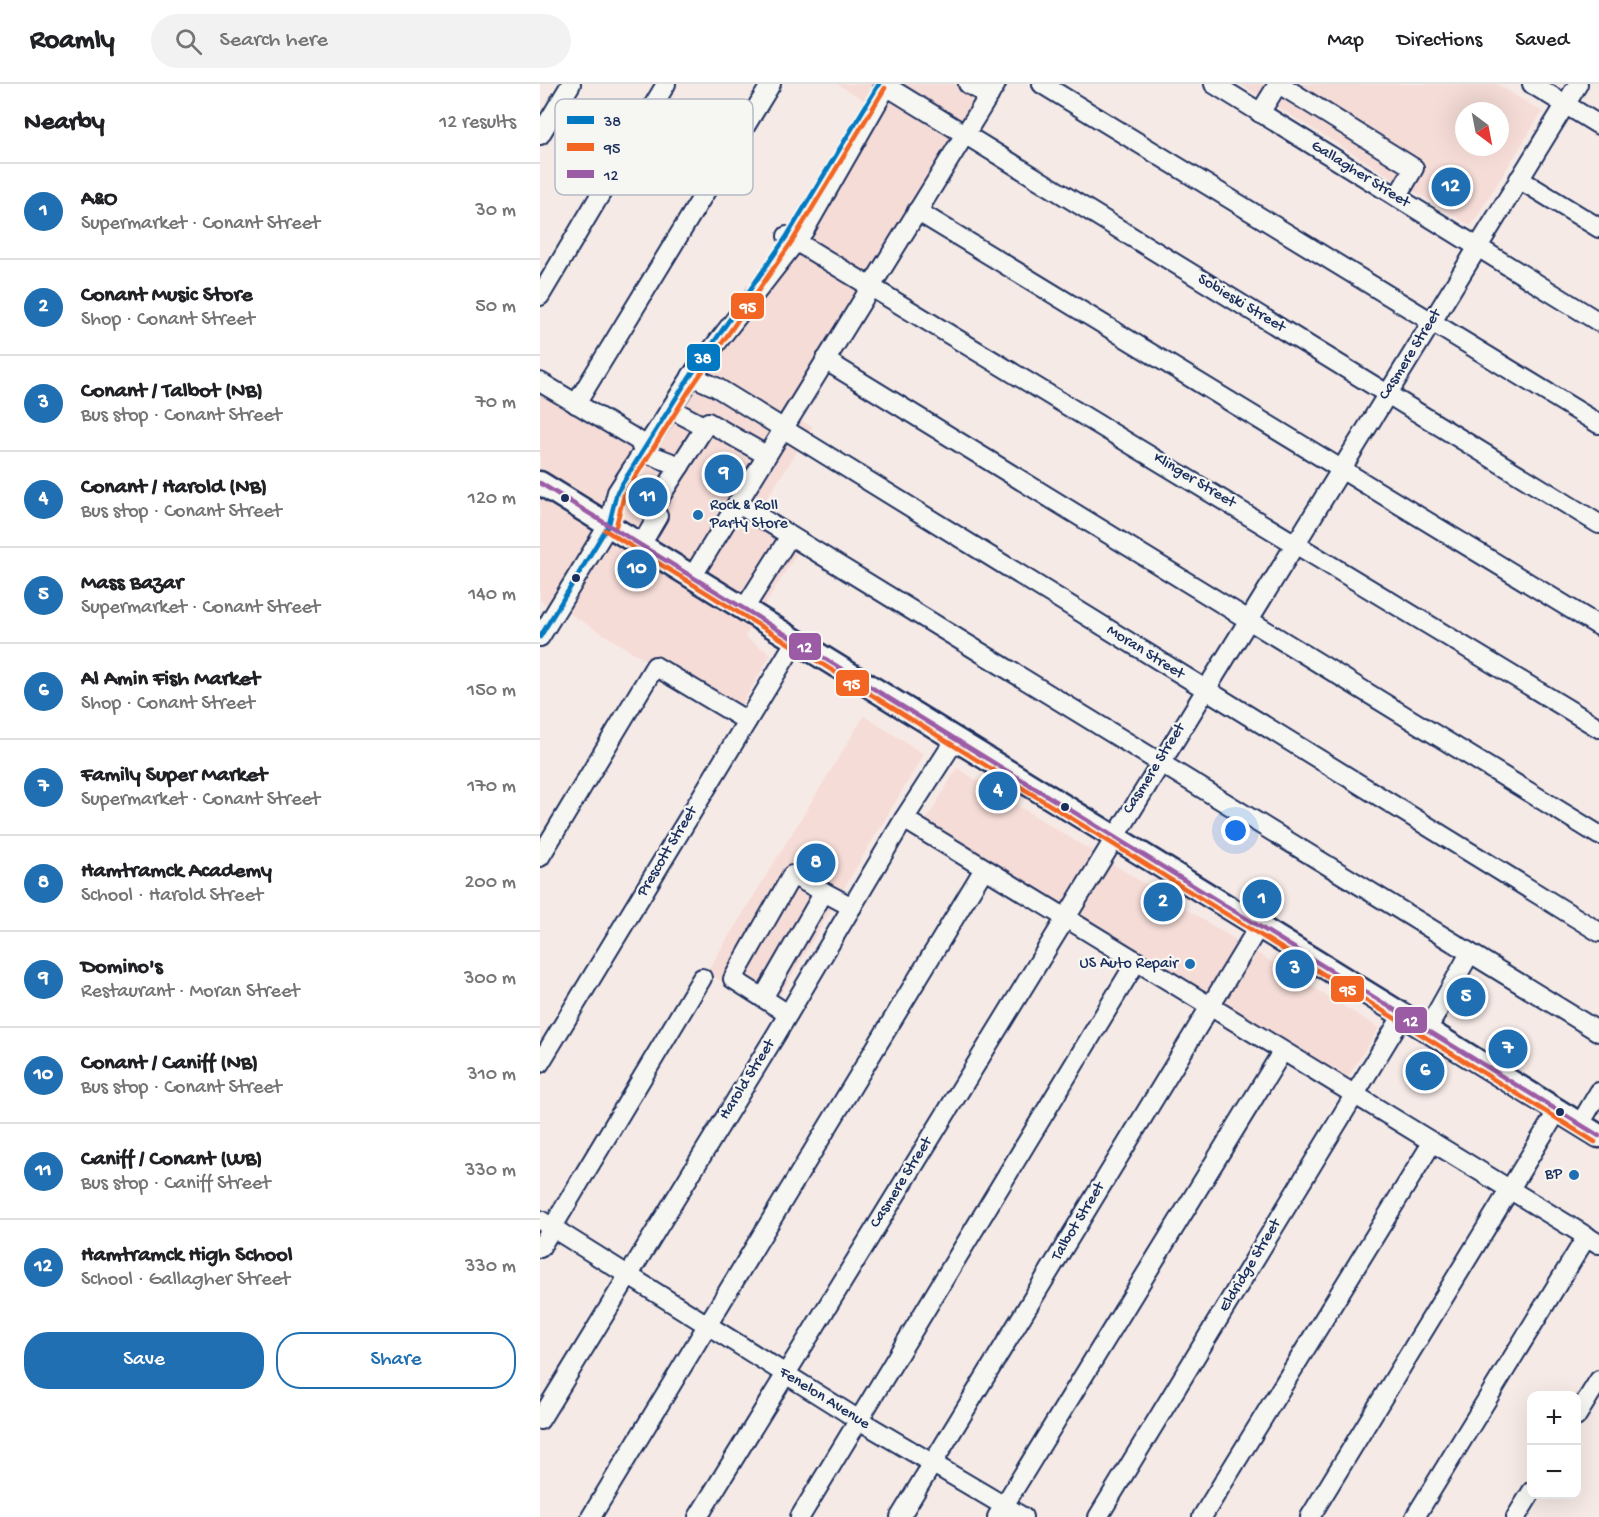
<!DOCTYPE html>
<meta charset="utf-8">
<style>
:root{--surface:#fff;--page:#f2f2f2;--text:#202124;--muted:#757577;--line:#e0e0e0;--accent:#1f6fb2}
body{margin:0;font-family:"Gochi Hand",sans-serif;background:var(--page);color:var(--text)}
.controls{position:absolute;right:18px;bottom:18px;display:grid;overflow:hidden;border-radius:12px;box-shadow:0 6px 24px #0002}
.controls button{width:54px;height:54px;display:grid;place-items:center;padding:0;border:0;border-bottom:2px solid var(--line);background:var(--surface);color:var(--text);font:30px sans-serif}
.compass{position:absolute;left:915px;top:18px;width:54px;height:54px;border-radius:50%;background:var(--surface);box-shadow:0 6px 24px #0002;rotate:148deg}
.you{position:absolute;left:696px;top:747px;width:21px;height:21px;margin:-15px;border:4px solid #fff;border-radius:50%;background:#1a73e8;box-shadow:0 0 0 9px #1a73e833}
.badge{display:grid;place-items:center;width:39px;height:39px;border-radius:50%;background:var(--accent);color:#fff;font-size:20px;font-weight:700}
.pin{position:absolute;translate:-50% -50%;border:3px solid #fff;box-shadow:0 2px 6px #0006}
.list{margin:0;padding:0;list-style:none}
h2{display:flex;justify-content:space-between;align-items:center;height:78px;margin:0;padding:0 24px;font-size:26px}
h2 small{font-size:20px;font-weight:400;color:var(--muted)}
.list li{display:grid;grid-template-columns:39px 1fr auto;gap:18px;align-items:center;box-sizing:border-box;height:96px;padding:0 24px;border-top:2px solid var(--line)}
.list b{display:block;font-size:22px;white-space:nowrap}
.list p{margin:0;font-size:20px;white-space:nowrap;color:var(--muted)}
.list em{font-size:20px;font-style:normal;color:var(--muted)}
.actions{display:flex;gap:12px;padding:18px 24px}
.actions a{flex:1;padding:14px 0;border:2px solid var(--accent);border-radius:24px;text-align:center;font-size:21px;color:var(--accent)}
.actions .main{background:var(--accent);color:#fff}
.icon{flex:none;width:33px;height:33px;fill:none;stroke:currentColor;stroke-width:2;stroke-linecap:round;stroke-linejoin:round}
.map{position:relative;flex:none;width:1059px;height:1433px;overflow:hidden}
header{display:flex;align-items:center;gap:36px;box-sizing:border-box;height:84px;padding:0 30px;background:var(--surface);border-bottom:2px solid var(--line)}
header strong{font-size:28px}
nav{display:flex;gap:33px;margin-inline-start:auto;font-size:21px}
.search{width:420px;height:54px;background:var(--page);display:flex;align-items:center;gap:15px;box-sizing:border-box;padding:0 21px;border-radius:33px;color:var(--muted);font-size:22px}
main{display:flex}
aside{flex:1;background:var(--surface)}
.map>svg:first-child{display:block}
.built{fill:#f6dcd7;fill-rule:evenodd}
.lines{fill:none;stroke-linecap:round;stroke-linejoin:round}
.minor-casing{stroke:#1b2f5e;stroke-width:22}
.major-casing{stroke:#1b2f5e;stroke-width:27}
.minor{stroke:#f6f6f2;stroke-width:18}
.major{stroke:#f6f6f2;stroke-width:22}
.bus-1-casing{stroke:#f6f6f2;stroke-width:9}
.bus-2-casing{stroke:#f6f6f2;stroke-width:9}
.bus-3-casing{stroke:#f6f6f2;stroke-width:9}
.bus-1{stroke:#0079c2;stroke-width:4.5}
.bus-2{stroke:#f26522;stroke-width:4.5}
.bus-3{stroke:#9b5ba5;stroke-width:4.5}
.bus-dot{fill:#1b2f5e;stroke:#f6f6f2;stroke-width:2}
.poi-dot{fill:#1f6fb2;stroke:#f6f6f2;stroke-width:2}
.labels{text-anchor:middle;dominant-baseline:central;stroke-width:4.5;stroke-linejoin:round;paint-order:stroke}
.street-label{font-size:16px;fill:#1b2f5e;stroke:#f6f6f2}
.poi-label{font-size:16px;fill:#1b2f5e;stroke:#f6f6f2;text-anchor:end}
.key{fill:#f6f6f2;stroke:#b4bac6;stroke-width:1.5}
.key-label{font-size:16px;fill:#1b2f5e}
.line-badge{stroke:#f6f6f2;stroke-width:2}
.badge-label{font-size:16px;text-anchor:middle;font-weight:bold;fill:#fff}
</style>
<header>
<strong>Roamly</strong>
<div class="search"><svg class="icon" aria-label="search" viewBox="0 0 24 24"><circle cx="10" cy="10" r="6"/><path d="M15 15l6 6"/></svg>Search here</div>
<nav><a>Map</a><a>Directions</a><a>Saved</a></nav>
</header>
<main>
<aside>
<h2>Nearby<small>12 results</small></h2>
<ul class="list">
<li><span class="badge">1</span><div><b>A&amp;O</b><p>Supermarket · Conant Street</p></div><em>30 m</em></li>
<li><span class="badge">2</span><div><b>Conant Music Store</b><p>Shop · Conant Street</p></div><em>50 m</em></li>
<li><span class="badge">3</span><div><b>Conant / Talbot (NB)</b><p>Bus stop · Conant Street</p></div><em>70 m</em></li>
<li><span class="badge">4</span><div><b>Conant / Harold (NB)</b><p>Bus stop · Conant Street</p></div><em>120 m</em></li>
<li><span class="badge">5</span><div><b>Mass Bazar</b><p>Supermarket · Conant Street</p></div><em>140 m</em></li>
<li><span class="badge">6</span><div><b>Al Amin Fish Market</b><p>Shop · Conant Street</p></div><em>150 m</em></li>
<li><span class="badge">7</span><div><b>Family Super Market</b><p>Supermarket · Conant Street</p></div><em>170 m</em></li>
<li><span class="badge">8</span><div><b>Hamtramck Academy</b><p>School · Harold Street</p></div><em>200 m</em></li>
<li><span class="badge">9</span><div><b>Domino's</b><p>Restaurant · Moran Street</p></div><em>300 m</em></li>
<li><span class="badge">10</span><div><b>Conant / Caniff (NB)</b><p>Bus stop · Conant Street</p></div><em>310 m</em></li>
<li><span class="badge">11</span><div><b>Caniff / Conant (WB)</b><p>Bus stop · Caniff Street</p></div><em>330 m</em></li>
<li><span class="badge">12</span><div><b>Hamtramck High School</b><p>School · Gallagher Street</p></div><em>330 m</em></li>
</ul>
<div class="actions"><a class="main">Save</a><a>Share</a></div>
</aside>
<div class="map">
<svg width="1059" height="1433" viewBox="0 0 1059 1433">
<rect width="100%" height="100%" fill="#f6eae6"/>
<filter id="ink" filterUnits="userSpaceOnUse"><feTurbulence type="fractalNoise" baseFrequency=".0167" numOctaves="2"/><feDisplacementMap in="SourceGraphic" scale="12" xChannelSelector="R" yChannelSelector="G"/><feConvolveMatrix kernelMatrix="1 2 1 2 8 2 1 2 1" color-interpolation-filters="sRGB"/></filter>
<g filter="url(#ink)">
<g class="built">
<path d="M297,0H463L257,333L273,343L218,428L266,455L205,553L231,570L194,634L115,582L19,523L16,527L0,516V298L99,357L151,292L336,23Z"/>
<path d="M700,0H957L1002,28L931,142ZM924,27H960V63H924Z"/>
<path d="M324,632L384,670L230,928L167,888Z"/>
<path d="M417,684L839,944L806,996L380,747Z"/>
</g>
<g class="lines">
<defs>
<g id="minor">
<path d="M343,0L1059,440"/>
<path d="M348,0L264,147L151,292L176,303L1059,848"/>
<path d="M428,0L449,12"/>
<path d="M502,0L1059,340"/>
<path d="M674,0L1059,238"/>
<path d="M739,0L874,84L857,113"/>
<path d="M992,0L1059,41"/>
<path d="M720,29L738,0"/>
<path d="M0,51L31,0"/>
<path d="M979,95L1059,144"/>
<path d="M377,127L1059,542"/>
<path d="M247,152L1059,644"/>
<path d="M0,212L126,0"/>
<path d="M285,276L1059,751"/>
<path d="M0,298L99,357L103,368L140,382"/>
<path d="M36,320L231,0"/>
<path d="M131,325L165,343"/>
<path d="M197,419L1059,948"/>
<path d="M101,461L118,432L111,427L168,338L226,371"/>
<path d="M152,493L456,0"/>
<path d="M204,525L250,452"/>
<path d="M0,553L69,440L77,408L158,282"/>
<path d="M364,735L1059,1160"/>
<path d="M0,773L115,582L207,637"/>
<path d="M223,914L284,808"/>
<path d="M248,930L193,895L252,791L312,823"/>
<path d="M887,946L930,869"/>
<path d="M0,979L255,558"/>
<path d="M1040,1040L1059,1008"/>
<path d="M0,1136L319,1336L483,1433"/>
<path d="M0,1164L162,894"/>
<path d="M1036,1333L1059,1296"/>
<path d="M0,1336L237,949L364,735L415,656"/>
<path d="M51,1433L444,785"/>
<path d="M158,1433L1038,0"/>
<path d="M260,1433L596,878"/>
<path d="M360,1433L719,842"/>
<path d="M457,1433L742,968"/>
<path d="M558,1433L863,931"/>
<path d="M662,1433L892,1059"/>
<path d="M770,1433L1018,1026"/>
<path d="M875,1433L1047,1152"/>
<path d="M976,1433L992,1407"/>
</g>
<path id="major" d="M0,399L1059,1052"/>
</defs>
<use href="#minor" class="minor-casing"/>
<use href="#major" class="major-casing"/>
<use href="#minor" class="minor"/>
<use href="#major" class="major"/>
<defs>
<path id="bus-1" d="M0,553L69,440L77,408L143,303L247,152L339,0"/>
<g id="bus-2">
<path d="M76,442L84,411L149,307L253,156L345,4"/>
<path d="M65,446L1055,1058"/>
</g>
<path id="bus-3" d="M0,399L1059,1052"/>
</defs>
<use href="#bus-1" class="bus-1-casing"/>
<use href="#bus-2" class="bus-2-casing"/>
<use href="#bus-3" class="bus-3-casing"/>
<use href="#bus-1" class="bus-1"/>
<use href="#bus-2" class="bus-2"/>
<use href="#bus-3" class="bus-3"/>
</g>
</g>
<g class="bus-dot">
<circle cx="25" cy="414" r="5"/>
<circle cx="36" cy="494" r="5"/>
<circle cx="525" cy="723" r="5"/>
<circle cx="1020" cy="1028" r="5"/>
</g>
<g class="poi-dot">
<circle cx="158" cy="431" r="6"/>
<circle cx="650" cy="880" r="6"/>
<circle cx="1034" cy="1091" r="6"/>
</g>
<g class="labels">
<g class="street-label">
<text transform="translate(820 91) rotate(32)">Gallagher Street</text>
<text transform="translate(701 220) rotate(31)">Sobieski Street</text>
<text transform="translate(871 271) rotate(-58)">Casmere Street</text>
<text transform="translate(654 397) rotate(31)">Klinger Street</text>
<text transform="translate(605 569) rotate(32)">Moran Street</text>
<text transform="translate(615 685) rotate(-58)">Casmere Street</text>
<text transform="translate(128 768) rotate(-59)">Prescott Street</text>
<text transform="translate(208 996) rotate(-58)">Harold Street</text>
<text transform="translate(362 1099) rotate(-58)">Casmere Street</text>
<text transform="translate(539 1138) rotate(-59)">Talbot Street</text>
<text transform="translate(711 1182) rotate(-59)">Eldridge Street</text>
<text transform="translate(284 1315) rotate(32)">Fenelon Avenue</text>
</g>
<g class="poi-label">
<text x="170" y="422" text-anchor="start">Rock &amp; Roll<tspan x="170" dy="18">Party Store</tspan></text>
<text x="638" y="880">US Auto Repair</text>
<text x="1022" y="1091">BP</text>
</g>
</g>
<rect x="15" y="15" width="198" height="96" rx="9" class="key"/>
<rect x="27" y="32" width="27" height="8" fill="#0079c2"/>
<rect x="27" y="59" width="27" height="8" fill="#f26522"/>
<rect x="27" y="86" width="27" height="8" fill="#9b5ba5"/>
<g class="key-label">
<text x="64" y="42">38</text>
<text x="64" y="69">95</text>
<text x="64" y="96">12</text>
</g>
<g class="line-badge">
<rect x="190" y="208" width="35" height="28" rx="6" fill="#f26522"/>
<rect x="146" y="259" width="35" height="29" rx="6" fill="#0079c2"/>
<rect x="248" y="548" width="34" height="29" rx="6" fill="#9b5ba5"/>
<rect x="295" y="585" width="35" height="28" rx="6" fill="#f26522"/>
<rect x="790" y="891" width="35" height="28" rx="6" fill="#f26522"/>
<rect x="854" y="922" width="34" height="28" rx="6" fill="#9b5ba5"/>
</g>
<g class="badge-label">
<text x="208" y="228">95</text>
<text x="163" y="279">38</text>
<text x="265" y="568">12</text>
<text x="312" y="605">95</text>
<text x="808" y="911">95</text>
<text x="871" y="942">12</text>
</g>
</svg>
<div class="controls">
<button>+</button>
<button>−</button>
</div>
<svg class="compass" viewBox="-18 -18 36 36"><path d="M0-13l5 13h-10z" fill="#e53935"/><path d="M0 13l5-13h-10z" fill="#757577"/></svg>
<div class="you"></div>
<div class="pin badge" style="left:722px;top:815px">1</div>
<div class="pin badge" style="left:623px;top:818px">2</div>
<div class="pin badge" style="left:755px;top:885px">3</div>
<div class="pin badge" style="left:458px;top:707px">4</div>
<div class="pin badge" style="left:926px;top:913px">5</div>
<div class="pin badge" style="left:885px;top:987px">6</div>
<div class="pin badge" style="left:968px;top:965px">7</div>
<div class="pin badge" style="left:276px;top:779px">8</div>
<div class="pin badge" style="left:184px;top:390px">9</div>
<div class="pin badge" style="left:97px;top:485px">10</div>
<div class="pin badge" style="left:108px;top:413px">11</div>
<div class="pin badge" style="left:911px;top:103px">12</div>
</div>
</main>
